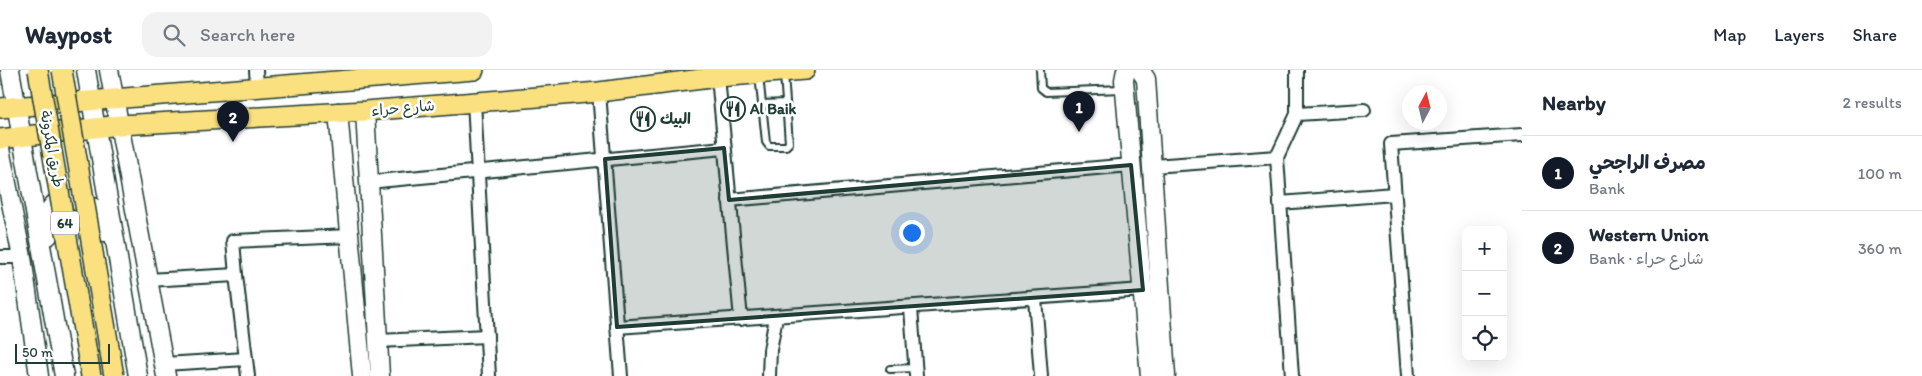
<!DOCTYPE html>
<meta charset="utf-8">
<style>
:root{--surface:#fff;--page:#f2f2f3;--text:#1f2937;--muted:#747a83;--line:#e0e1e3;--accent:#111827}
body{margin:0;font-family:Itim,"Playpen Sans Arabic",sans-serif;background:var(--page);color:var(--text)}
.controls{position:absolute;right:15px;bottom:15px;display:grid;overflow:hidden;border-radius:10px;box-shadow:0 5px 20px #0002}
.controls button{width:45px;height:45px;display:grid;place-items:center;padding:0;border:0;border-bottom:1px solid var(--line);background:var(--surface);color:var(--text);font:25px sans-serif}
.compass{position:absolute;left:1402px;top:15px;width:45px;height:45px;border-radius:50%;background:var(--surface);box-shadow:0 5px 20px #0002;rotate:7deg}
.scale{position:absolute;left:15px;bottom:12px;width:95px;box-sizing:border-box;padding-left:5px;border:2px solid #1f3d34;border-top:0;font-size:14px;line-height:18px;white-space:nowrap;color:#1f3d34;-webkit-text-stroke:4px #fff;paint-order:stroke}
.you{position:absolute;left:911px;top:162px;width:18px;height:18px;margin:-12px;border:4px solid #fff;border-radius:50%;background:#1a73e8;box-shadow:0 0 0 8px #1a73e833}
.badge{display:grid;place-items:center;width:32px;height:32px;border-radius:50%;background:var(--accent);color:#fff;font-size:16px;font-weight:700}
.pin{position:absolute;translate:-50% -41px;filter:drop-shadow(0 1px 2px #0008)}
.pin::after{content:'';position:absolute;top:26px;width:18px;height:15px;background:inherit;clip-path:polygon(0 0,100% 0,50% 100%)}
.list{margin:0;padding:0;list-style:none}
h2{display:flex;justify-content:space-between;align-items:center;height:65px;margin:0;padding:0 20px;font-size:21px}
h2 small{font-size:16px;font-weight:400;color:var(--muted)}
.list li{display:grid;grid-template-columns:32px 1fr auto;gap:15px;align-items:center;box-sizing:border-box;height:75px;padding:0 20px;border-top:1px solid var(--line)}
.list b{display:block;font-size:19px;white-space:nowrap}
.list p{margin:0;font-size:16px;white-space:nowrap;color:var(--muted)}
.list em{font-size:16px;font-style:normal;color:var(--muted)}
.icon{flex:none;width:28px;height:28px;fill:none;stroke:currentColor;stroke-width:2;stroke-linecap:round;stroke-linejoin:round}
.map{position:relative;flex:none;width:1522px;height:306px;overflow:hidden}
header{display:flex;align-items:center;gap:30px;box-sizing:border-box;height:70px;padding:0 25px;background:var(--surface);border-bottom:1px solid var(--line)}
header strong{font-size:24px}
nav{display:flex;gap:28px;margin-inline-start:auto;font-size:18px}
.search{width:350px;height:45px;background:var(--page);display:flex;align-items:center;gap:12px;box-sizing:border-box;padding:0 18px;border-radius:15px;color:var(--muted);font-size:19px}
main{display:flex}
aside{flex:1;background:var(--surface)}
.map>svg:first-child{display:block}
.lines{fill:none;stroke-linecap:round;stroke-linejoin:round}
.lane-casing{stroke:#1f3d34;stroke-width:10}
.street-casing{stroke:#1f3d34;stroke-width:16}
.secondary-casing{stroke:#1f3d34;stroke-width:21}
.primary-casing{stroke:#1f3d34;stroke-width:22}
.lane{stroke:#fff;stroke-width:6}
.street{stroke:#fff;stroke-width:12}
.secondary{stroke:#fff;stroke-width:18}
.primary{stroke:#fbe080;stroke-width:19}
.primary-bridge-casing{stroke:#1f3d34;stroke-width:22;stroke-linecap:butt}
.primary-bridge{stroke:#fbe080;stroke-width:19}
.marked{fill:#1f3d34;fill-opacity:0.2;stroke:#1f3d34;stroke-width:4;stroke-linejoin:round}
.labels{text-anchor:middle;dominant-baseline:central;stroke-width:5;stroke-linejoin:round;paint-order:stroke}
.shield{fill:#fff;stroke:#627771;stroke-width:1}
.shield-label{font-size:14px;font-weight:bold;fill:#1f3d34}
.street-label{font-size:15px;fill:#1f3d34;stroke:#fff}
.poi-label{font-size:15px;font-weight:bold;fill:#1f3d34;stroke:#fff;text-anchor:start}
</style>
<header>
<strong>Waypost</strong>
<div class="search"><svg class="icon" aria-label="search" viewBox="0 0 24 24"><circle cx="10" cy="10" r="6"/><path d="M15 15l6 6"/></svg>Search here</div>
<nav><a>Map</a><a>Layers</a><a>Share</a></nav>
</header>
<main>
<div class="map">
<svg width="1522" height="306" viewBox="0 0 1522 306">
<rect width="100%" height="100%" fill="#fff"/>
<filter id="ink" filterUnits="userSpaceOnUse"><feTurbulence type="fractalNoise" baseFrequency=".02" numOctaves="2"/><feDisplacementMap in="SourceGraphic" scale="10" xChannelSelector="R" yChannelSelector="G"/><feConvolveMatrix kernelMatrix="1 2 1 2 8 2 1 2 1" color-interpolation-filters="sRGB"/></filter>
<g filter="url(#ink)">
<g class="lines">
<defs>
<g id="lane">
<path d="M1040,0L1041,18L1046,22L1122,19"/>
<path d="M759,5L766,72L769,76H786L789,73L784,4"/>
<path d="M762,34L786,33"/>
<path d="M890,299L916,298"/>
</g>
<g id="street">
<path d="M256,0L257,17"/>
<path d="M718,7L741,249"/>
<path d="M599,22L621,306"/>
<path d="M474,31L489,306"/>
<path d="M1297,44V0"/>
<path d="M1277,87L1292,306"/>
<path d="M1153,96L1277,87L1297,44L1364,40"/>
<path d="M368,112L724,78"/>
<path d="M729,130L1131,95"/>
<path d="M1280,133L1394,124"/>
<path d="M0,187H22"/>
<path d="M236,205L248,306"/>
<path d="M148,210L236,205L233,171L350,166"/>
<path d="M1035,228L1041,306"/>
<path d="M911,238L916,306"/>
<path d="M617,257L1143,220"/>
<path d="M378,271L487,266"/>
<path d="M164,294L246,289"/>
<path d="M769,306L770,280L776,247"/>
<path d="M1408,306L1391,74L1522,65"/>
</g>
<g id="secondary">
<path d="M10,0L64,306"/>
<path d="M86,0L138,306"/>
<path d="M109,0L166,306"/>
<path d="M1126,0L1124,10L1150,306"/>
<path d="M1140,0L1146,9L1166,306"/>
<path d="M365,41L380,306"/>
<path d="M338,42L362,306"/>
<path d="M0,79L22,187L39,306"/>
<path d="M48,166C44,122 67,124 99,140L104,162"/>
</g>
<g id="primary">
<path d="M0,38L474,0"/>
<path d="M0,69L120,55L365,41L599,22L718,7L805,0"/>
</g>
</defs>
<use href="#lane" class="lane-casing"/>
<use href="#street" class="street-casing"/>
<use href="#secondary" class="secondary-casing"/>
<use href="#primary" class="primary-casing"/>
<use href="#lane" class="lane"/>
<use href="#street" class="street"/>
<use href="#secondary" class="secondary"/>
<use href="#primary" class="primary"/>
<defs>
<g id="primary-bridge">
<path d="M38,0L91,306"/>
<path d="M62,0L114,306"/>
</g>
</defs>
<use href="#primary-bridge" class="primary-bridge-casing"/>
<use href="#primary-bridge" class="primary-bridge"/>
</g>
</g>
<path class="marked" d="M724,78L729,130L1131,95L1143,220L617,257L605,89Z"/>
<defs>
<symbol id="restaurant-ring" viewBox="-11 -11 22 22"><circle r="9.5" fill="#fff" stroke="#1f3d34" stroke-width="1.5"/><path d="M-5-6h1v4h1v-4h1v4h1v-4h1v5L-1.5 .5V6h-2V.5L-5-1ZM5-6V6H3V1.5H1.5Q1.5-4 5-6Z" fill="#1f3d34"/></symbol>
</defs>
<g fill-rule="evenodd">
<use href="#restaurant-ring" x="719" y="25" width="28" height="28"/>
<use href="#restaurant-ring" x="629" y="35" width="28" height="28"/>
</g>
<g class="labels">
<rect class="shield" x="51" y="141.5" width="28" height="23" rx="4"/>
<g class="shield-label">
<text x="65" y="153">64</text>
</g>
<g class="street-label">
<text transform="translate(403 38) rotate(-5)">شارع حراء</text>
<text transform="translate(52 79) rotate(80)">طريق المكرونة</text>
</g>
<g class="poi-label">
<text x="750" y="39">Al Baik</text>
<text x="660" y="49">البيك</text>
</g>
</g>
</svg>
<div class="controls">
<button>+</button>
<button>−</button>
<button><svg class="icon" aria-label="locate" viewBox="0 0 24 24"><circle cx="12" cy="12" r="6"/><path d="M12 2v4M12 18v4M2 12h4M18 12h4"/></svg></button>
</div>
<svg class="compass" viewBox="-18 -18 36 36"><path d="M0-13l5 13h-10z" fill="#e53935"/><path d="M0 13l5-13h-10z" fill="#747a83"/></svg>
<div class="scale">50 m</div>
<div class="you"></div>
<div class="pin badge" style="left:1079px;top:62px">1</div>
<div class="pin badge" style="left:233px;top:72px">2</div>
</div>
<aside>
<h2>Nearby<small>2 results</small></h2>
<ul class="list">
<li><span class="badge">1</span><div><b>مصرف الراجحي</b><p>Bank</p></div><em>100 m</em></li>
<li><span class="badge">2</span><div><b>Western Union</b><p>Bank · شارع حراء</p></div><em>360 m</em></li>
</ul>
</aside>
</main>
